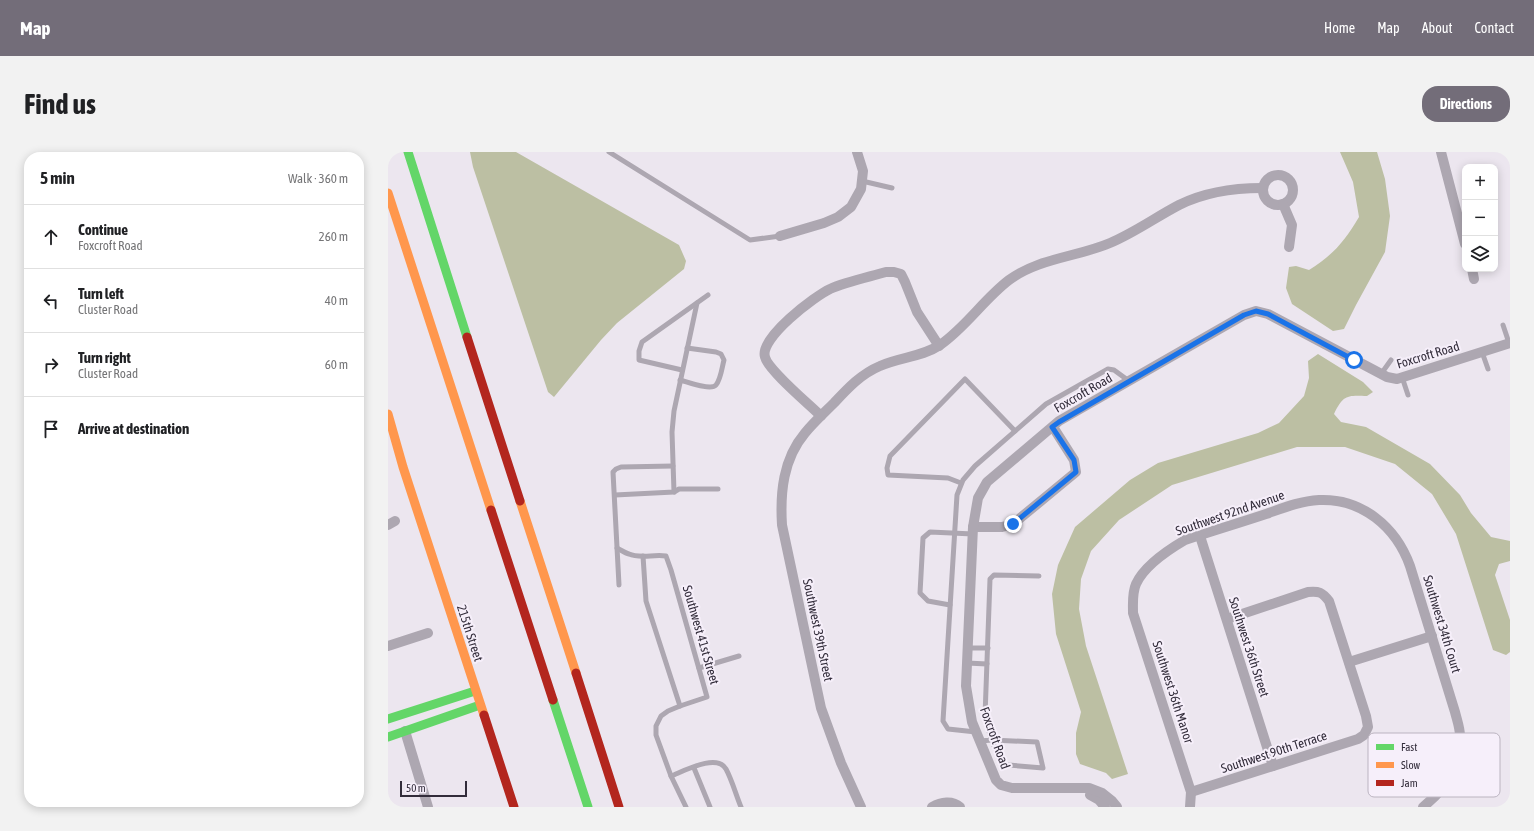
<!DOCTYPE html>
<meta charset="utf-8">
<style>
:root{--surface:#fff;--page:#f2f2f2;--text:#202124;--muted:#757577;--line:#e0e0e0;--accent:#736d79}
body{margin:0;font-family:"Asap Condensed",sans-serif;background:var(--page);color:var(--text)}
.controls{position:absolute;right:12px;top:12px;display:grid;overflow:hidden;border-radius:8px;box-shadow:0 2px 10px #0003}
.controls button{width:36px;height:36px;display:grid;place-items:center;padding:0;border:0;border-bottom:1px solid var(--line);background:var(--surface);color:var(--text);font:20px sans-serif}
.scale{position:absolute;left:12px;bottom:10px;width:67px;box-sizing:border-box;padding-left:4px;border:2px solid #322c3a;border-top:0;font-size:11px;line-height:14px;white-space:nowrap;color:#322c3a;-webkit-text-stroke:3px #f6effa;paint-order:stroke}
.stop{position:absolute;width:12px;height:12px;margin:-9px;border:3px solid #1a73e8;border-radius:50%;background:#fff}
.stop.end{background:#1a73e8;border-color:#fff;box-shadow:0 1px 4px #0008}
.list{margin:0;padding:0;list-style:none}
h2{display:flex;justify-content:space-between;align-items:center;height:52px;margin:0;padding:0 16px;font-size:17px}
h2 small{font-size:13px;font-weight:400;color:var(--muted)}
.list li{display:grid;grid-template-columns:26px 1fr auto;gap:12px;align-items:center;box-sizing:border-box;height:64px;padding:0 16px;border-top:1px solid var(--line)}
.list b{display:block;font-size:15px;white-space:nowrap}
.list p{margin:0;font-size:13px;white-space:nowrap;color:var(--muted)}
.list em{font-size:13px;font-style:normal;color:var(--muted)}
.icon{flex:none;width:22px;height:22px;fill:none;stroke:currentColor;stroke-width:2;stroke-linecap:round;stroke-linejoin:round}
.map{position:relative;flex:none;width:1122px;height:655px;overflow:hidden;border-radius:16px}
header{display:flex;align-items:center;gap:24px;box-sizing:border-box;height:56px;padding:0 20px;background:var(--accent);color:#fff}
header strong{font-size:19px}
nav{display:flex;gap:22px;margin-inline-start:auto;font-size:14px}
.intro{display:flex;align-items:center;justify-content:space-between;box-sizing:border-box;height:96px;padding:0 24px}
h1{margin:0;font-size:28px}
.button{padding:10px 18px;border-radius:16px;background:var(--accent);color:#fff;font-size:14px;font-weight:700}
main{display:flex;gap:24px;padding:0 24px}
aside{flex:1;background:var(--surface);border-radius:16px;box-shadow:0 2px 10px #0003}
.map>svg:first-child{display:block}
.water{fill:#bcbfa3}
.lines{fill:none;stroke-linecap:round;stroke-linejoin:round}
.lane{stroke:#ada7b1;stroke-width:5}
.street{stroke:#ada7b1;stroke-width:10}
.fast{stroke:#63d668;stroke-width:9}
.slow{stroke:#ff974d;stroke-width:9}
.jam{stroke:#b3261e;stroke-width:9}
.route{stroke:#1a73e8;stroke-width:5}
.labels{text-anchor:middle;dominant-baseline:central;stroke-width:4;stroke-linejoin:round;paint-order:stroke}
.street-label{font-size:13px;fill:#322c3a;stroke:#f6effa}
.key{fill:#f6effa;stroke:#bbb4c0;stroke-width:1}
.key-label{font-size:11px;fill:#322c3a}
</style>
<header>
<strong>Map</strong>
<nav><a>Home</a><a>Map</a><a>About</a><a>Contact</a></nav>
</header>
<div class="intro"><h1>Find us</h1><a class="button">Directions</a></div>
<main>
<aside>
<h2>5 min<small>Walk · 360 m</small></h2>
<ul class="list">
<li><svg class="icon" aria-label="ahead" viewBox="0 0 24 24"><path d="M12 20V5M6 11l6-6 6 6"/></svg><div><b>Continue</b><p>Foxcroft Road</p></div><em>260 m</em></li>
<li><svg class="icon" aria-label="left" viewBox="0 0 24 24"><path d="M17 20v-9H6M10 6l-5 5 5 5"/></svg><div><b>Turn left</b><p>Cluster Road</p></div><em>40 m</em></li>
<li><svg class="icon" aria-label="right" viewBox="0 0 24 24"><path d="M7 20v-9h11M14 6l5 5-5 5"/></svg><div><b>Turn right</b><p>Cluster Road</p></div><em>60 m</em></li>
<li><svg class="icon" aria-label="arrive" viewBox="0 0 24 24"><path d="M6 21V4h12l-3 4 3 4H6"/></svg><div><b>Arrive at destination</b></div></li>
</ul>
</aside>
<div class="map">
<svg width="1122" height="655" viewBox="0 0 1122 655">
<rect width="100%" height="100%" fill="#ece6ef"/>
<g class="water">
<path d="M82,0H128L291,93L298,109L296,117L229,171L213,188L166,245L160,240L85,15Z"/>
<path d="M952,0H989L997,27L1002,64L997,100L968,153L956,177L945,179L904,152L898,136L901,115L908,114L921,118C946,102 956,90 971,65L965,30Z"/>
<path d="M930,202L975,230L985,240L979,244C959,243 955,243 946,262L953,270L978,275L1042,312L1072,343L1083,361L1103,385L1122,389V409L1111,412L1107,423L1122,468V500L1118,503L1105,498L1068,382L1044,342L1007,312L957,295H909L784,333L731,368L703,399L693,427L691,457L698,494L740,622L724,627L718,621L692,612L688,602V581L693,560L668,482L664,442L670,413L687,375L742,328L770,311L870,281L891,271L916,244L921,226L920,209Z"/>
</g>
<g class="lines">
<g class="lane">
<path d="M221,0L362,88L392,84"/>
<path d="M474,29L504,36"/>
<path d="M1115,173L1121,191"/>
<path d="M1094,200L1100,217"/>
<path d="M294,218L251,208V199L254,190L320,143"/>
<path d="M993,222L1003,208"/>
<path d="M1014,225L1020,243"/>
<path d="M292,228C300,230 323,239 328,233C333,227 334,215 336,208L333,202L328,200L299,196"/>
<path d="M573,331L560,326L500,323L499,316L502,304L577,227L627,279"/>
<path d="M286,340L284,280L286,259L309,151"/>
<path d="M227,343L286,340L291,337H330"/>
<path d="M229,396C233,398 237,401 241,402C252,407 266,402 278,404L283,418L319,545L292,554L280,559L273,564L268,574V583L283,624L298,655"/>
<path d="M255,404L258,449L292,554"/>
<path d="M231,433L225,320L228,317L233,315L285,314"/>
<path d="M562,453L540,449L532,441L535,386L542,380L585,382"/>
<path d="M579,496H600"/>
<path d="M579,511L599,512"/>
<path d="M311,516L351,504"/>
<path d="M588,580L560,577L555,569L569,343L575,328L587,314L658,252L720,217L726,218L741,229"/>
<path d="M592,589L604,588L649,590L655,616L620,613L613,610C606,595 600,580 597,564L602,427L606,423L651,424"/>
<path d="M306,616L322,655"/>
<path d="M283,624C296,619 329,601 338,617C344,628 348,643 353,655"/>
</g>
<g class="street">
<path d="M1053,0L1077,92"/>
<circle cx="890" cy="38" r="15"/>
<path d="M895,52L904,73L901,95"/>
<path d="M392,84L436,71L450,65L463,55L473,37L475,19L469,0"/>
<path d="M1084,117L1086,127"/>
<path d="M433,264C422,253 380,218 377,205C371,186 427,144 442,137C458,130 481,125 498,120H506L513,122L517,130L529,160L551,194"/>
<path d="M0,373L7,369"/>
<path d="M585,375H614L625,372L688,320L686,308L665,275"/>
<path d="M812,384L885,614"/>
<path d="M0,494L40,481"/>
<path d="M961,510L1044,484"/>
<path d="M17,579L40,655"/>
<path d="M803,640L970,587L976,583L980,575L978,564L941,449C934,440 931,439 920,440L839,467"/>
<path d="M702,643L711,648L717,655"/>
<path d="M473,655L453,611L433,556L394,373C392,341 395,307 417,281C426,270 436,261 446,251C460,236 473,222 492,214C512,205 534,205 552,193C578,175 596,147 621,128C651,106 689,105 722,91C746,81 768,65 791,53C817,40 845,36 874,36"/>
<path d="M544,655C553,650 564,648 572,655"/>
<path d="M729,655L724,649L714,641L701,636H624L613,633L608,628L584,570L578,534L585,375L590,346L599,330L671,269L856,163L868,159L880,162L999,225L1009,227L1122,191"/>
<path d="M802,655L803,640L745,461C745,451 744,441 748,432C756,414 780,398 797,388C824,379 851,371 878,362C895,356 912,349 931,348C974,346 1008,375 1022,414L1067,560C1069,568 1072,576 1072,584C1074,615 1057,637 1035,655"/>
</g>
<g class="fast">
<path d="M20,0L79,185"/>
<path d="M165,548L200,655"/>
<path d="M0,567L87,539"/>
<path d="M0,585L92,553"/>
</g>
<g class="slow">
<path d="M0,41L103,358"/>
<path d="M0,262L15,315L96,563"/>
<path d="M132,349L188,521"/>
</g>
<g class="jam">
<path d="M79,185L132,349"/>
<path d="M103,358L165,548"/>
<path d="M188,521L231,655"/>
<path d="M96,563L126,655"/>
</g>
</g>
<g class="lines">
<path class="route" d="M625,372L688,320L686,308L664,275L671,270L856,163L868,159L880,162L966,208"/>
</g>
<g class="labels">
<g class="street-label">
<text transform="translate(1040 203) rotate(-17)">Foxcroft Road</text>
<text transform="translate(695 241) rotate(-30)">Foxcroft Road</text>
<text transform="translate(842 361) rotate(-19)">Southwest 92nd Avenue</text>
<text transform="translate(1054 472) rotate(73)">Southwest 34th Court</text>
<text transform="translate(430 478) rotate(78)">Southwest 39th Street</text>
<text transform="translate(82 481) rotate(72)">215th Street</text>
<text transform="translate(313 483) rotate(74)">Southwest 41st Street</text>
<text transform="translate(861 495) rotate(72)">Southwest 36th Street</text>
<text transform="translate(785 540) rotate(72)">Southwest 36th Manor</text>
<text transform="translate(607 586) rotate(70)">Foxcroft Road</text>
<text transform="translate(886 600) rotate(-18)">Southwest 90th Terrace</text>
</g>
</g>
<rect x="980" y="581" width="132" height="64" rx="6" class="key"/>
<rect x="988" y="592" width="18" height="6" fill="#63d668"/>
<rect x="988" y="610" width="18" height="6" fill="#ff974d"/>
<rect x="988" y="628" width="18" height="6" fill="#b3261e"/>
<g class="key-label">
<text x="1013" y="599">Fast</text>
<text x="1013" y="617">Slow</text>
<text x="1013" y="635">Jam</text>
</g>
</svg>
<div class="controls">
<button>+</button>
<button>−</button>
<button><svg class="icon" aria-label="layers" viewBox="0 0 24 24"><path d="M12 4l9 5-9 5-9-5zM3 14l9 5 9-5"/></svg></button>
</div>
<div class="scale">50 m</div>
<div class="stop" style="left:966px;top:208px"></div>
<div class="stop end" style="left:625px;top:372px"></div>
</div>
</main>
